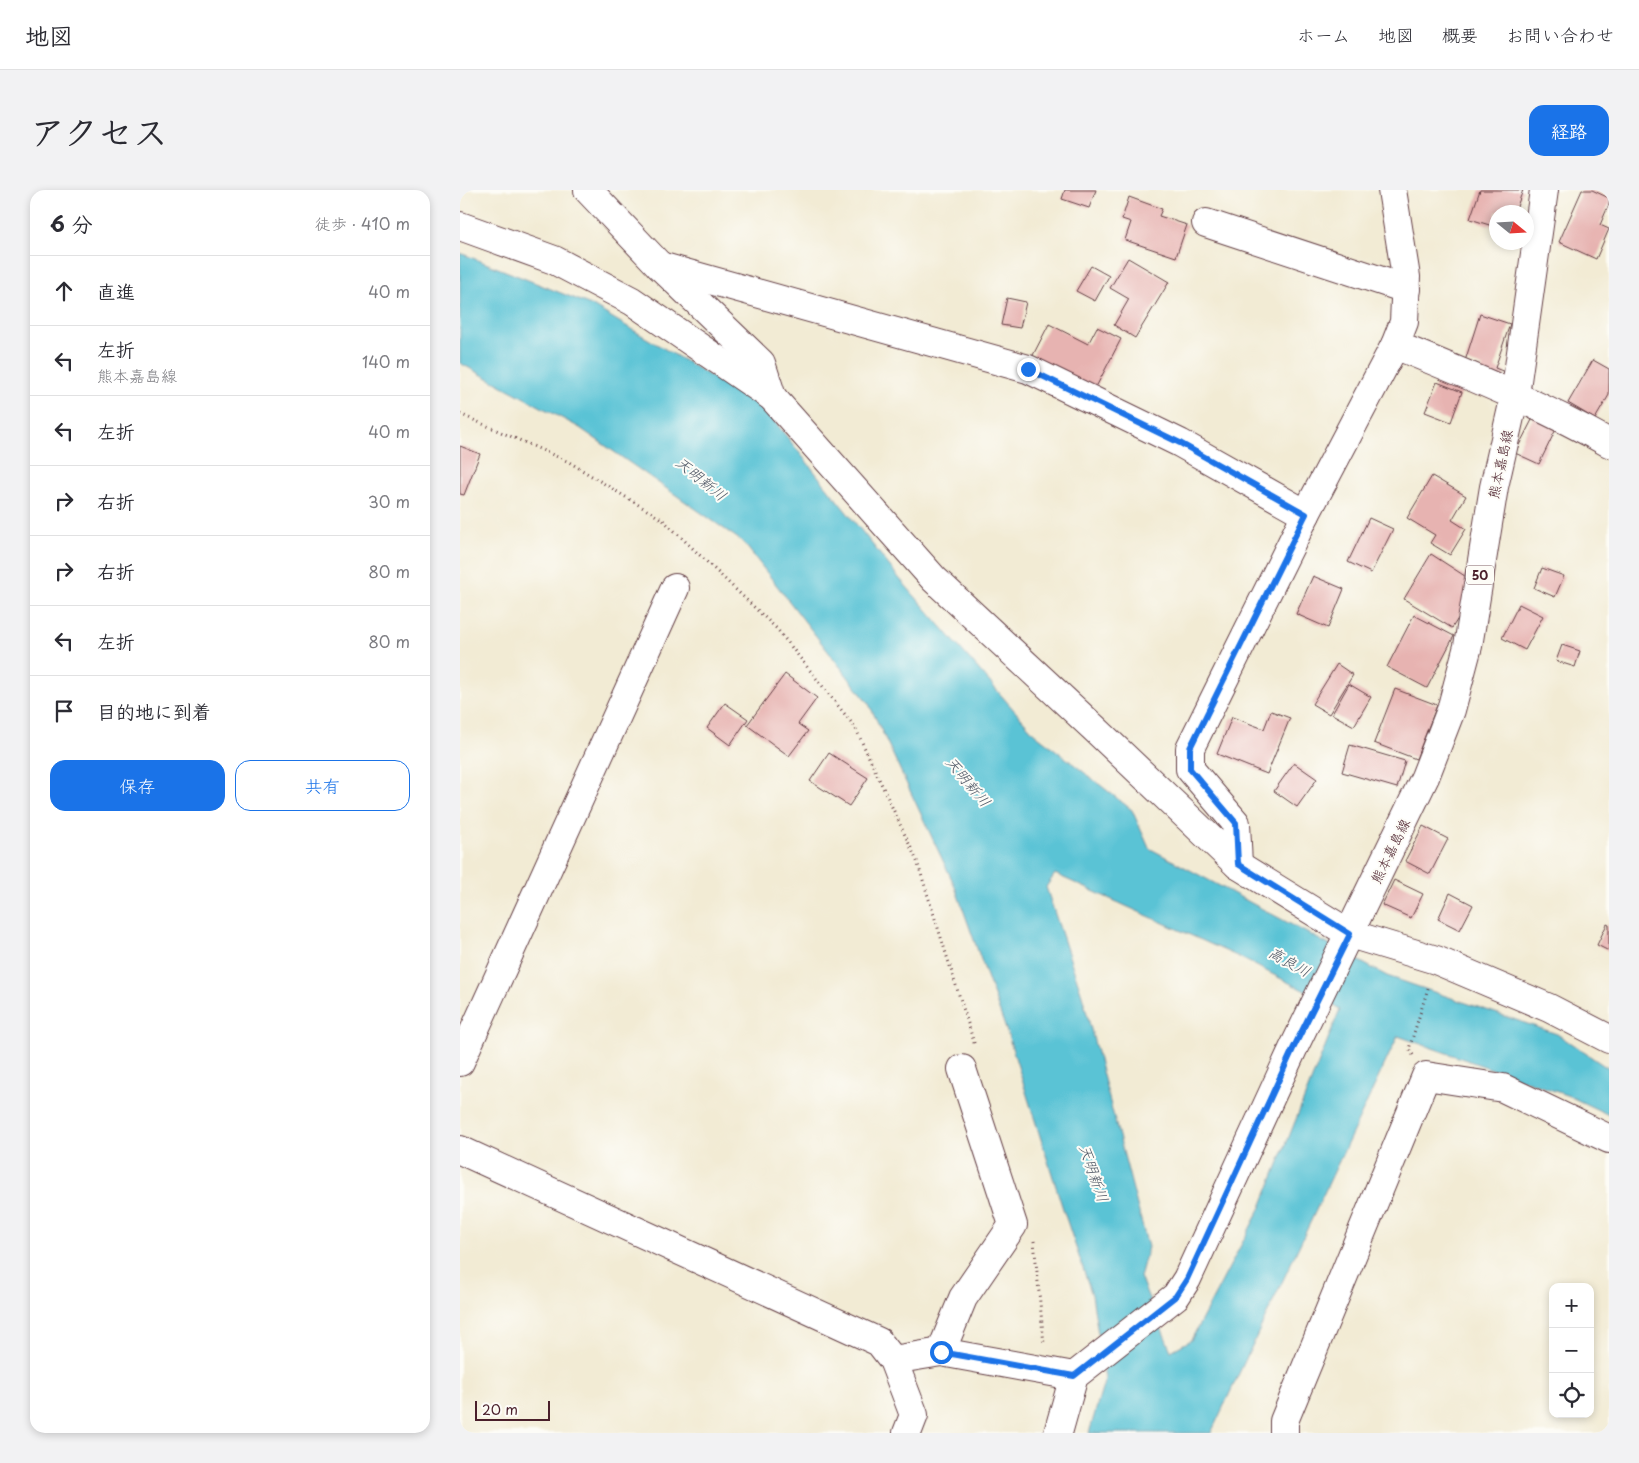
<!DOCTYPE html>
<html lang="ja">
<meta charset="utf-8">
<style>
:root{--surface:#fff;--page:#f2f2f3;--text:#2b2b33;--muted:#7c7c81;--line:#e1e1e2;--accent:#1a73e8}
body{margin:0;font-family:"Playpen Sans","Klee One",sans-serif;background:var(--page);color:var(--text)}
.controls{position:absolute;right:15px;bottom:15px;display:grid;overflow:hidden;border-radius:10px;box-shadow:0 2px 8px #0003}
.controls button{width:45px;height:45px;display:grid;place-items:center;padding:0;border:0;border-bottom:1px solid var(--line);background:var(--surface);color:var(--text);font:25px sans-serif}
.compass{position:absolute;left:1029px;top:15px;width:45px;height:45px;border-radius:50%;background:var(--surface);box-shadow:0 2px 8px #0003;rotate:108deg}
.scale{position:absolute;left:15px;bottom:12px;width:75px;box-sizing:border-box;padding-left:5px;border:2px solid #4a1f2b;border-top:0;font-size:14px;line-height:18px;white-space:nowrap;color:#4a1f2b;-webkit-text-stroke:4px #fdfcf7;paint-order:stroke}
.stop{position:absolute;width:15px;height:15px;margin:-11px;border:4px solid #1a73e8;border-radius:50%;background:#fff}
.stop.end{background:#1a73e8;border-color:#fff;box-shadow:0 1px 5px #0008}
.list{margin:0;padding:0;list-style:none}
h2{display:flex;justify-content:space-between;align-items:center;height:65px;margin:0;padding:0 20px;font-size:21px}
h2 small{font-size:16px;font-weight:400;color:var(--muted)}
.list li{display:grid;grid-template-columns:32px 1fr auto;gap:15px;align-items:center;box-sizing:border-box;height:70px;padding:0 20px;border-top:1px solid var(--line)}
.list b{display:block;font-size:19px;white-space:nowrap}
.list p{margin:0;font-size:16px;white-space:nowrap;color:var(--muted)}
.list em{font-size:16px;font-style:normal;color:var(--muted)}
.actions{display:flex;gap:10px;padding:15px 20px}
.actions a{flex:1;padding:11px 0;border:1px solid var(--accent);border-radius:15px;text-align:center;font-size:18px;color:var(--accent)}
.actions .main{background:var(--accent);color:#fff}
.icon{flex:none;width:28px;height:28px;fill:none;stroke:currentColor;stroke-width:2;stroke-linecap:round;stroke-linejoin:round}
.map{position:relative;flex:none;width:1149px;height:1243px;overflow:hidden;border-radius:15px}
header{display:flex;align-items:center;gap:30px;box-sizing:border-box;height:70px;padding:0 25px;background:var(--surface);border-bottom:1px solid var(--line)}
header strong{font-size:24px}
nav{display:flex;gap:28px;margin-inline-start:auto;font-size:18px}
.intro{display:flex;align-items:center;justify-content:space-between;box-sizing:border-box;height:120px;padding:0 30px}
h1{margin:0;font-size:35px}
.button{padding:12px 22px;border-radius:15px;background:var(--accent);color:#fff;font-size:18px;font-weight:700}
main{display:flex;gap:30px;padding:0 30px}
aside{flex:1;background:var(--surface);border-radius:15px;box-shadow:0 2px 8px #0003}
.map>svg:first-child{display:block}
.water{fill:#5ac3d5;stroke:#527180;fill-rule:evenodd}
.building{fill:#e7b3b1}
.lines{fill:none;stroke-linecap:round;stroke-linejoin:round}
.minor-casing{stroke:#633e44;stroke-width:30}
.major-casing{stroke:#633e44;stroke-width:30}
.path{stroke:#633e44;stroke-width:3;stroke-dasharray:1 4;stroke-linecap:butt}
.minor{stroke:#fff;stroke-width:28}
.major{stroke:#fff;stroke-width:28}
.route{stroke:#1a73e8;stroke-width:6}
.labels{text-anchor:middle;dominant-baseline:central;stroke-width:4;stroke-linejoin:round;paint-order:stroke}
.shield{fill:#fdfcf7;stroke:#806168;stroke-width:1}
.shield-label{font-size:12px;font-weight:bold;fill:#4a1f2b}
.street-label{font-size:14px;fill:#4a1f2b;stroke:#fdfcf7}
.water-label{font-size:15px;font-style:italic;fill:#505866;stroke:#fdfcf7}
</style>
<header>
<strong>地図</strong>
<nav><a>ホーム</a><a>地図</a><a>概要</a><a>お問い合わせ</a></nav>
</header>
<div class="intro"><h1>アクセス</h1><a class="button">経路</a></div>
<main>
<aside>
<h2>6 分<small>徒歩 · 410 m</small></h2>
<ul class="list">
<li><svg class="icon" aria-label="ahead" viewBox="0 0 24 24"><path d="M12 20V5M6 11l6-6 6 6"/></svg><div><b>直進</b></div><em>40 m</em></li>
<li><svg class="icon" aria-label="left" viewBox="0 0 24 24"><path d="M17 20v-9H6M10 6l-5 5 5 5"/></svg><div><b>左折</b><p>熊本嘉島線</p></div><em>140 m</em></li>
<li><svg class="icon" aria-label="left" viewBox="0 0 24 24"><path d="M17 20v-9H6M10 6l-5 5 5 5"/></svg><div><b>左折</b></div><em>40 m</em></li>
<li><svg class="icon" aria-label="right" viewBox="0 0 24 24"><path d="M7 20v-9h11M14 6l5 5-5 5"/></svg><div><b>右折</b></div><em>30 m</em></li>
<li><svg class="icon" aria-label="right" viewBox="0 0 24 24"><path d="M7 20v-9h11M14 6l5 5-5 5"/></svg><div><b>右折</b></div><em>80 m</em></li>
<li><svg class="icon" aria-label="left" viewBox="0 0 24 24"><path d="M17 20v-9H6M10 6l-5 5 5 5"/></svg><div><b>左折</b></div><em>80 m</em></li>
<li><svg class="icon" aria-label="arrive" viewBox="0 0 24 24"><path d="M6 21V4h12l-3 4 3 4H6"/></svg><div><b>目的地に到着</b></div></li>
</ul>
<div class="actions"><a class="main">保存</a><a>共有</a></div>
</aside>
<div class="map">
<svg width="1149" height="1243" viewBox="0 0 1149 1243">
<rect width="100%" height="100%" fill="#fdfcf7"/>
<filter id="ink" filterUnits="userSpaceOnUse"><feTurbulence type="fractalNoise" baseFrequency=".02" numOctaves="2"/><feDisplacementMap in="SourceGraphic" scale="10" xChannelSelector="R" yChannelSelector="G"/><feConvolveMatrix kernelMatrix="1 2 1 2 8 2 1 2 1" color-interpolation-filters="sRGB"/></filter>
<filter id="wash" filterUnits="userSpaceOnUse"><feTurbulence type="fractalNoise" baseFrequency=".0096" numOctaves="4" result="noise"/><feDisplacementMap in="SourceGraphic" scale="20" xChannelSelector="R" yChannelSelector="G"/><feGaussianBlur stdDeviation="1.12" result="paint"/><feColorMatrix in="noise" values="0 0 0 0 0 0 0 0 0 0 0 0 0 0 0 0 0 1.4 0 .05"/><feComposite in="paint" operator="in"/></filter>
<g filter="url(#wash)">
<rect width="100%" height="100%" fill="#f2ebd4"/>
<path class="water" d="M0,63L131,115L304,218L439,388L574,543L672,620L689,658L927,786L1097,844L1149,879V925L1109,906L938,846L751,1243H629L645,1189L632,1105L604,1022L548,845L494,694L409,514L283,352L120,238L0,173ZM595,684L779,767L880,819L801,1017L731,1150L711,1161L680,1087L688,1057L622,805L586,697Z"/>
<g id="blocks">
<g class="building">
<path d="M605,0H636L629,18L602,9Z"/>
<path d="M1020,0H1063L1055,22H1036V37L1010,29Z"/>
<path d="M1122,0H1132L1149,8V14L1140,35L1149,39L1136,69L1099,52Z"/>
<path d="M669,7L702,19L699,26L727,35L716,67L665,50L671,32L662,29Z"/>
<path d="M668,68L709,92L675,148L654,135L669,109L650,98Z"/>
<path d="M631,76L649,86L635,111L616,101Z"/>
<path d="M547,108L566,112L560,138L541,135Z"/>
<path d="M1020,124L1050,134L1035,178L1045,182L1041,195L1020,187L1023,177L1005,171Z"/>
<path d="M589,134L628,154L637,137L661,149L634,201L571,169Z"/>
<path d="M1133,170L1149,179V205L1135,229L1108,213Z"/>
<path d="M977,192L1002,202L991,232L965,222Z"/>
<path d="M1074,226L1097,237L1079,274L1055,263Z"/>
<path d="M0,256L20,264L4,305L0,304Z"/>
<path d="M972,286L1006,306L992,330L1006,339L990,365L970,353L975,345L947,328Z"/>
<path d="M909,328L933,339L911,383L888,372Z"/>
<path d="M971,364L1011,390L1002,422L992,438L944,409Z"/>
<path d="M1082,378L1104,386L1095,407L1074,398Z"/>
<path d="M853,386L884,399L868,438L836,424Z"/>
<path d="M1059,414L1083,426L1065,460L1042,448Z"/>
<path d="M954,425L994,446L967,498L927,477Z"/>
<path d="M1102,455L1120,461L1115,477L1096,471Z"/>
<path d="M877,474L893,485L869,524L852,514Z"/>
<path d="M325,484L357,508L338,534L348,541L329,566L287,535Z"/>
<path d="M889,494L911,507L894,536L872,524Z"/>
<path d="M935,499L977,515L956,569L914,553Z"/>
<path d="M265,513L288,529L270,555L247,538Z"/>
<path d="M811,521L830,528L807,584L757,564L772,527L804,539Z"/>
<path d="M890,555L945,571L937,598L882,582Z"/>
<path d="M369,563L408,588L389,616L350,591Z"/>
<path d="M834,573L857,589L837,617L814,601Z"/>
<path d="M963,636L988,649L970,684L945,671Z"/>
<path d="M934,690L963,704L951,728L922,715Z"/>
<path d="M990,703L1013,715L1000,740L978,729Z"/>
<path d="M1147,734L1149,735V761L1137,755Z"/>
</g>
</g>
</g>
<g filter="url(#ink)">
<use href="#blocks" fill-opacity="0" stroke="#633e44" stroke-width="1"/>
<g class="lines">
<defs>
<g id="minor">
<path d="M128,0L200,76L301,173L312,207"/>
<path d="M932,0L946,87L944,132L935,155"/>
<path d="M746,33L946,99"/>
<path d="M0,36L94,70L172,111L312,207L474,389L635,539L778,675L890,744L976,770L1089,818L1149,849"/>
<path d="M200,76L568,179L720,253L846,324L935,155C1008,185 1080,214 1149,253"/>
<path d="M778,675L776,633L730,579V558L846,324"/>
<path d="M0,872L215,398"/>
<path d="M0,960L419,1152L433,1170L481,1162L614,1186"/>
<path d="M481,1162L503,1108L553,1035L502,879"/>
<path d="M433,1170L454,1225L447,1243"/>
<path d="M824,1243V1231L966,886L1043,898L1149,949"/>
</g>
<path id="major" d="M598,1243L614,1186L716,1106L727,1089L833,859L965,587L991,520L1008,456L1034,297L1055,205L1084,0"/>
</defs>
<use href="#minor" class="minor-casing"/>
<use href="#major" class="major-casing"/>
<g class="path">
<path d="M0,224L109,272L203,330L317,439L395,537L457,671L515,856"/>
<path d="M953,865L949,859L969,795"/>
<path d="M574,1051L584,1154"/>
</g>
<use href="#minor" class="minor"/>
<use href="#major" class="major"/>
</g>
</g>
<g class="lines" filter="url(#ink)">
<path class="route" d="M481,1162L614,1186L716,1106L727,1089L833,859L890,744L778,674L776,633L730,579V558L846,324L720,253L568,179"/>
</g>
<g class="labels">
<rect class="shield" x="1006" y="375.5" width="28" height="19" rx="4"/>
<g class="shield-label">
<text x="1020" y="385">50</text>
</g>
<g class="street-label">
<text transform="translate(1040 274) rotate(-78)">熊本嘉島線</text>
<text transform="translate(930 661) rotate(-64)">熊本嘉島線</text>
</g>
<g class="water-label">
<text transform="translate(242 288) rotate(39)">天明新川</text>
<text transform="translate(509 591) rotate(50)">天明新川</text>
<text transform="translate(830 771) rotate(29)">高良川</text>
<text transform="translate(635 983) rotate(71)">天明新川</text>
</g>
</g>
</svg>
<div class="controls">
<button>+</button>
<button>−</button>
<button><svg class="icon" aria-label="locate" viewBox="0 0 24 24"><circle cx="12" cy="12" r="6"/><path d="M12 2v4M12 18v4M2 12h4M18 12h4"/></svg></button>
</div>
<svg class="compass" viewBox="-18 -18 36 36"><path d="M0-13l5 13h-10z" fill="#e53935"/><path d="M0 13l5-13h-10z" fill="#7c7c81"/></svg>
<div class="scale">20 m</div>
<div class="stop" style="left:481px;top:1162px"></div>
<div class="stop end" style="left:568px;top:179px"></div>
</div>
</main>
